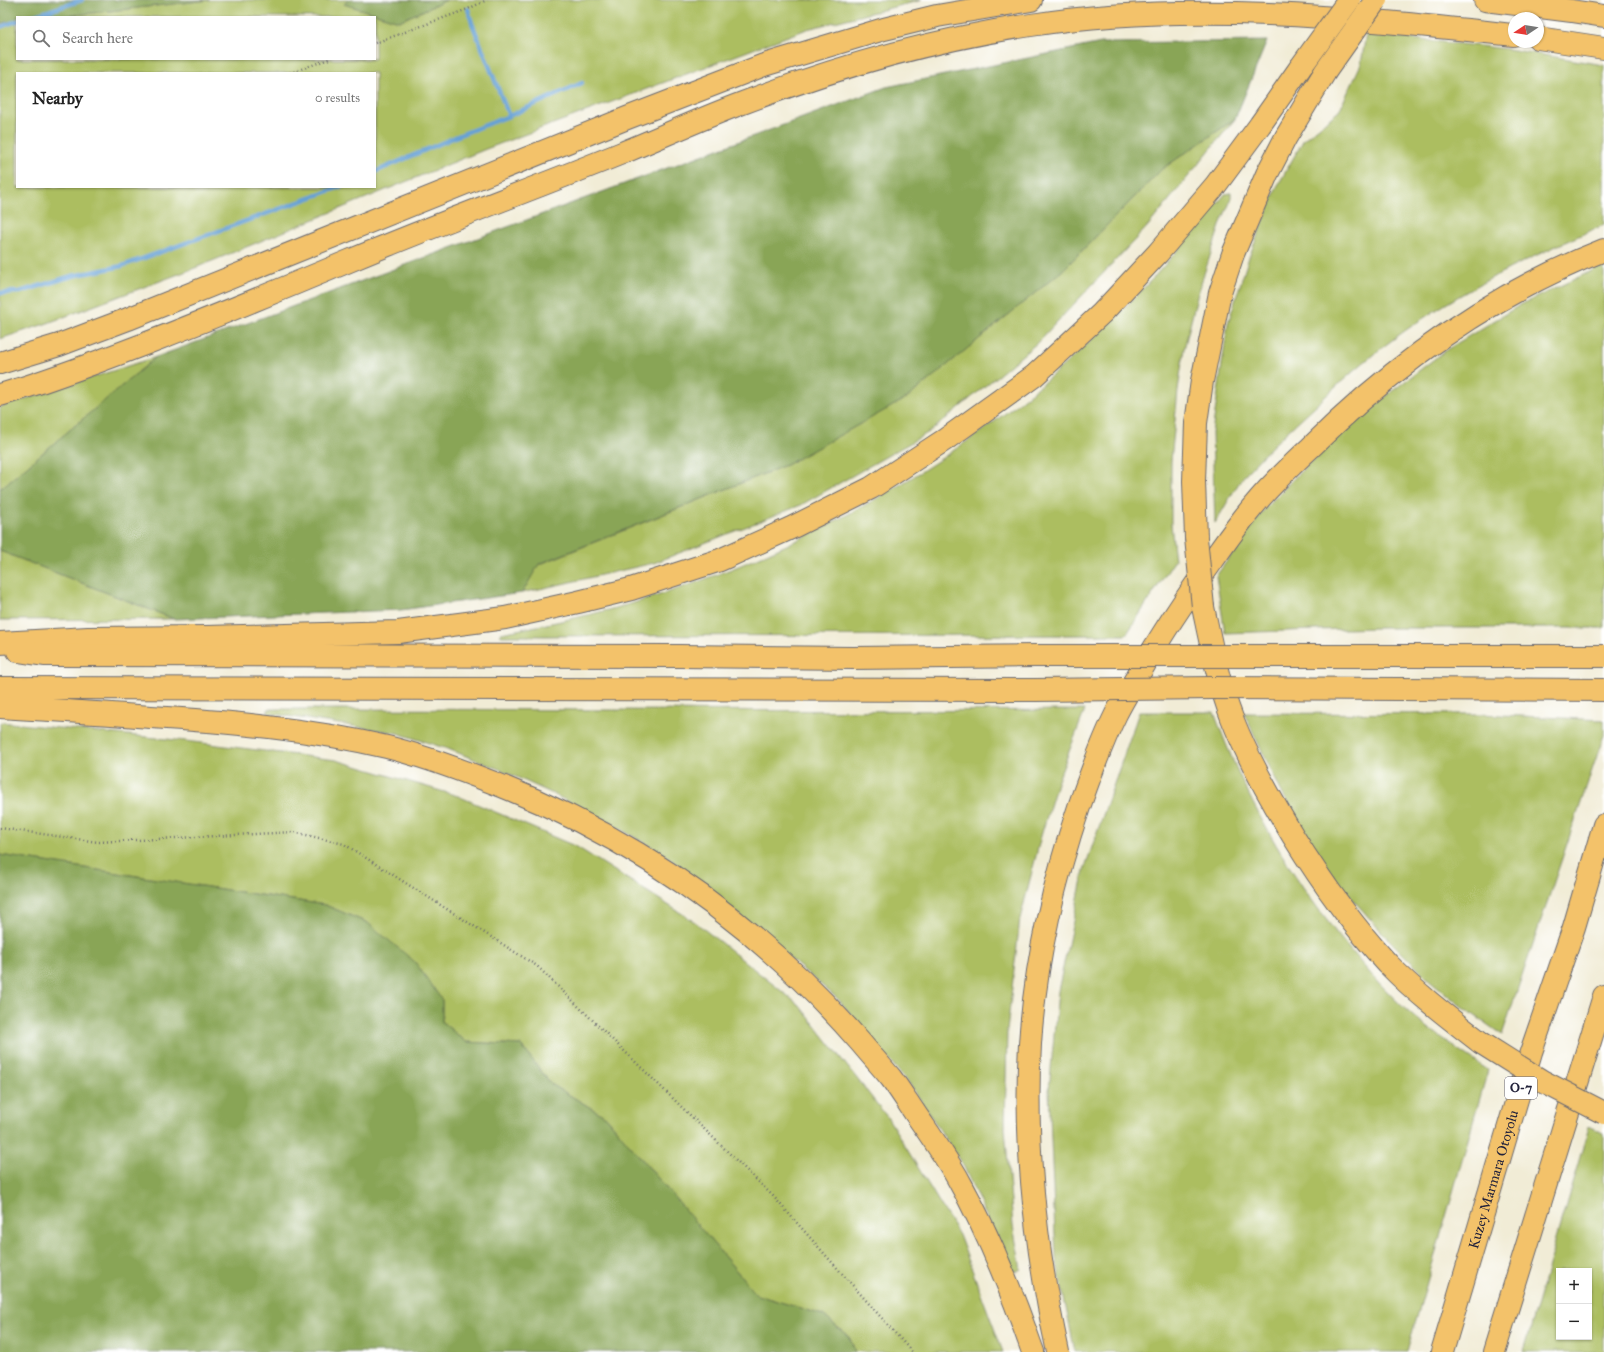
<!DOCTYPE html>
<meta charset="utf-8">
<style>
:root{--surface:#fff;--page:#f2f2f2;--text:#222;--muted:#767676;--line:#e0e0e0}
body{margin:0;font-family:"IM FELL Great Primer",serif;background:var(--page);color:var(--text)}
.controls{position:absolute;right:12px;bottom:12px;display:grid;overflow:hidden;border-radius:0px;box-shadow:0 1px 3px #0004}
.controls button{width:36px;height:36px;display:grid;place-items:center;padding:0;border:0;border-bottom:1px solid var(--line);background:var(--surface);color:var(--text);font:20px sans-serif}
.compass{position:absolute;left:1508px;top:12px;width:36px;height:36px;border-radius:50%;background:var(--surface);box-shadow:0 1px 3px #0004;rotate:258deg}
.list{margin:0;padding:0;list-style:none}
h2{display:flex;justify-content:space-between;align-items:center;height:52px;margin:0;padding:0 16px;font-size:17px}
h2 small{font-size:13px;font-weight:400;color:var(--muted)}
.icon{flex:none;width:22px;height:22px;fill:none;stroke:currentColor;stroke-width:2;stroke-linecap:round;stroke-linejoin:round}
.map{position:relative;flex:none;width:1604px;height:1352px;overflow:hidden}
.search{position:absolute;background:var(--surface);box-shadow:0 1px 3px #0004;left:16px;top:16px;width:360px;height:44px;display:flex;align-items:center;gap:10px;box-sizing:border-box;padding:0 14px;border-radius:0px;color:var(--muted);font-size:15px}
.panel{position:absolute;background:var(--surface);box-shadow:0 1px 3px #0004;left:16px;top:72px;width:360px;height:116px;border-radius:0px}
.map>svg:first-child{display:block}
.green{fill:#acbe61;stroke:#67704e;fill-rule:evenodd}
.forest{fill:#89a557;stroke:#566449}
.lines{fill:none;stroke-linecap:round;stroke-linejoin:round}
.stream{stroke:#66a1d6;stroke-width:4.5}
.primary-casing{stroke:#6a6971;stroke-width:24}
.motorway-casing{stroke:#6a6971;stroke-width:24}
.path{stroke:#6a6971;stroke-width:2.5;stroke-dasharray:1 3;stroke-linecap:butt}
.primary{stroke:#f3c26a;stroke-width:22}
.motorway{stroke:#f3c26a;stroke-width:22}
.motorway-bridge-casing{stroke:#6a6971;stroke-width:24;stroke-linecap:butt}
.motorway-bridge{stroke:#f3c26a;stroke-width:22}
.labels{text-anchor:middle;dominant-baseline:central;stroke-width:3;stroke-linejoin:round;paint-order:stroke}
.shield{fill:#fff;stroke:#646476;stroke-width:1}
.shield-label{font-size:13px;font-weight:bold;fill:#22223b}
.street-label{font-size:14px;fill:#22223b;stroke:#fff}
</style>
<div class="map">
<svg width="1604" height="1352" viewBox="0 0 1604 1352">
<rect width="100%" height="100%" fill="#fff"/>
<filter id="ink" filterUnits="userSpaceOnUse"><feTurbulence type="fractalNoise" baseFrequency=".025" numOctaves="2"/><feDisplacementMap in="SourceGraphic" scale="8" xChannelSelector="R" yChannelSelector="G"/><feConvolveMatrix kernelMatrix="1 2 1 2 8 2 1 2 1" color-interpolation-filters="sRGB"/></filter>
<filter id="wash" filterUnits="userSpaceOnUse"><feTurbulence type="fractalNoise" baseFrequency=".012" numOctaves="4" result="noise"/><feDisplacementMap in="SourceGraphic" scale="16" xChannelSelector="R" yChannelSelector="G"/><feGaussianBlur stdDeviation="0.9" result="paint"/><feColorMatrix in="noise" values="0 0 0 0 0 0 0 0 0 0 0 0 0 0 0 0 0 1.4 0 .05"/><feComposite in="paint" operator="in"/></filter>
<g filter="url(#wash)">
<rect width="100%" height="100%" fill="#f1ecd6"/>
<g class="green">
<path d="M209,0H348L344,4L399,21L447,0H922L807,29L486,149L195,268L45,324L0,339V23L17,21V59H375V17H56ZM17,73H375V187H17Z"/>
<path d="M1366,34L1508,49L1604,65V225C1531,256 1459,291 1395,338C1366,359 1340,383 1314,407C1291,428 1268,449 1247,472C1235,487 1225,507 1215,523L1212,433L1228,323L1249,257L1277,187L1304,139L1339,111L1361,64Z"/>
<path d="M1235,119L1148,226L1037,343L931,431L801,505L654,563L522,593L538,565L786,465L907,398L1063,270L1162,169Z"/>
<path d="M1231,193V200L1222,220L1199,289L1184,349L1178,390L1171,461V524L1175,560L1126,635L502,636L500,635L501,633C549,624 597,614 644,600C773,560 896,496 1003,415C1047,382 1088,344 1126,306C1160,273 1190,235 1221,199L1225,194Z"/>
<path d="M1604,265V628H1377L1225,633L1216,576L1266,507L1307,465L1341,434L1391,392L1446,350L1520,305Z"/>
<path d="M156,357L0,489V407Z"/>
<path d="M0,551L174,619L0,620Z"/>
<path d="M268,709C541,709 813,712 1085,710L1057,783L1041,836L1020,919L1007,1031L1005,1128L1013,1226L1021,1269L1017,1271L1011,1272L964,1167L912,1087L838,999L730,908L664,854L599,817L551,793L499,769L448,749L397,733L268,713Z"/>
<path d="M1139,712H1214C1243,795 1287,871 1342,940C1367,971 1395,1002 1426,1027C1446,1042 1467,1056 1488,1070L1407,1352H1075L1056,1259L1049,1090L1058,991L1084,870Z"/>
<path d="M1244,713L1480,714L1604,720V735L1502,1035L1460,1005L1427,978L1388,939L1339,884L1311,841L1282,793Z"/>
<path d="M0,722L186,741L336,760L458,796L577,847L695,922L799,1005L888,1118L959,1235L1003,1352H856L849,1337L823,1315L757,1295L606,1117L551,1084L521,1045L466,1042L442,1022V1000L368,923L325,905L0,855Z"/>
<path d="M1589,1126L1604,1133V1352H1523ZM1559,1271H1589V1337H1559Z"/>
</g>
<g class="forest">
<path d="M0,0H209L56,17H17V21L0,23Z"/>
<path d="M348,0H447L399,21L344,4Z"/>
<path d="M1267,41L1235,119L1162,169L1063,270L907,398L786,465L539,564L522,593L401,610L174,619L0,551V489L156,357L886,87L1101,43Z"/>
<path d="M0,855L325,905L368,923L415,962L442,1000V1022L466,1042L521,1045L551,1084L606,1117L757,1295L823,1315L849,1337L856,1352H0Z"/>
</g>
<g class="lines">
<g class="stream">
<path d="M30,17L82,0"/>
<path d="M0,27L17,21"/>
<path d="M509,116L582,83"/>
<path d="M375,172L462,134L509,116L472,23L468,9"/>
<path d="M0,293L20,292L72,276L122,266L340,187"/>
</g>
</g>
</g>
<g filter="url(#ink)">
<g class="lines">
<defs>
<g id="primary">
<path d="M1485,0L1572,11L1604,16"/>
<path d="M1538,38L1604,48"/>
<path d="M0,363L59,345L128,319L627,118L764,65L884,29L937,16L1031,0"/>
<path d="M0,395C48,381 95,363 142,345C212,318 280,290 349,261C439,223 531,190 622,153C661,137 700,119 740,104C834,68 931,40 1031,25C1190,0 1354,18 1514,35"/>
</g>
<g id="motorway">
<path d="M1196,538L1194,481L1196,423L1202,381L1220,293L1233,254L1267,174L1286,137L1325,72"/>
<path d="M1203,607C1211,644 1218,682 1232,718C1248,759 1270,798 1293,836C1321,881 1352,925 1388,964C1416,993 1449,1018 1480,1042"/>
<path d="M0,643L88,638L206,637L398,632L505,618L578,602L631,589L720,560L791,528L871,488L946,439L1034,376L1102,313L1158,253L1215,186L1260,125L1300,68"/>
<path d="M18,651L44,655L680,656L852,658L1036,656"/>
<path d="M0,688L1035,690"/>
<path d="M0,707C51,710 101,713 151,717C231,722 309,729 387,747C419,755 450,766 481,778C629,833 757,923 861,1043C871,1055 881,1066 891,1078C900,1090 908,1103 917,1116C931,1136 945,1156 957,1177C988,1232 1012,1292 1033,1352"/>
<path d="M1058,1352C1036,1251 1024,1148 1030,1044C1035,964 1053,884 1079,807C1090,776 1101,744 1116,714C1124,698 1134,682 1143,667C1164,630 1188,595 1213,560C1232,533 1252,505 1276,481C1287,470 1298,459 1310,448C1394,365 1493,293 1604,250"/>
<path id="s1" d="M1442,1352L1531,1052L1574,927L1604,825"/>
<path d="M1494,1352L1604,996"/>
</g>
</defs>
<use href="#primary" class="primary-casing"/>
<use href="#motorway" class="motorway-casing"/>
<g class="path">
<path d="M375,43L468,9L487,0"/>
<path d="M290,73L329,59"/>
<path d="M0,828L98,842L294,832L344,844L537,966L773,1196L912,1352"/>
</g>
<use href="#primary" class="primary"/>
<use href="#motorway" class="motorway"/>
<defs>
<g id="motorway-bridge">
<path d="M1300,68L1349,0"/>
<path d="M1325,72L1376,0"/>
<path d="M1196,538L1203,607"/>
<path d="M1036,656H1604"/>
<path d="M1035,690L1212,688L1604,690"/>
<path d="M1480,1042L1542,1081L1604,1113"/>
</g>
</defs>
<use href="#motorway-bridge" class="motorway-bridge-casing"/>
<use href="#motorway-bridge" class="motorway-bridge"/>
</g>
</g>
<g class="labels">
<rect class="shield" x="1505" y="1077" width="32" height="22" rx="3"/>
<g class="shield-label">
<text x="1521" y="1088">O-7</text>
</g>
<g class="street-label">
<text stroke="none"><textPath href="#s1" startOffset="180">Kuzey Marmara Otoyolu</textPath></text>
</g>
</g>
</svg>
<div class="controls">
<button>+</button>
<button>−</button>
</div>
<svg class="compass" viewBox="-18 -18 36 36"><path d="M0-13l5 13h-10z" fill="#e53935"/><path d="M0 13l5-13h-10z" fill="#767676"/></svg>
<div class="search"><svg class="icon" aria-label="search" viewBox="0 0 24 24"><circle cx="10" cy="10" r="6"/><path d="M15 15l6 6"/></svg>Search here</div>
<section class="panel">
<h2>Nearby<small>0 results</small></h2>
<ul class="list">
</ul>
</section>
</div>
